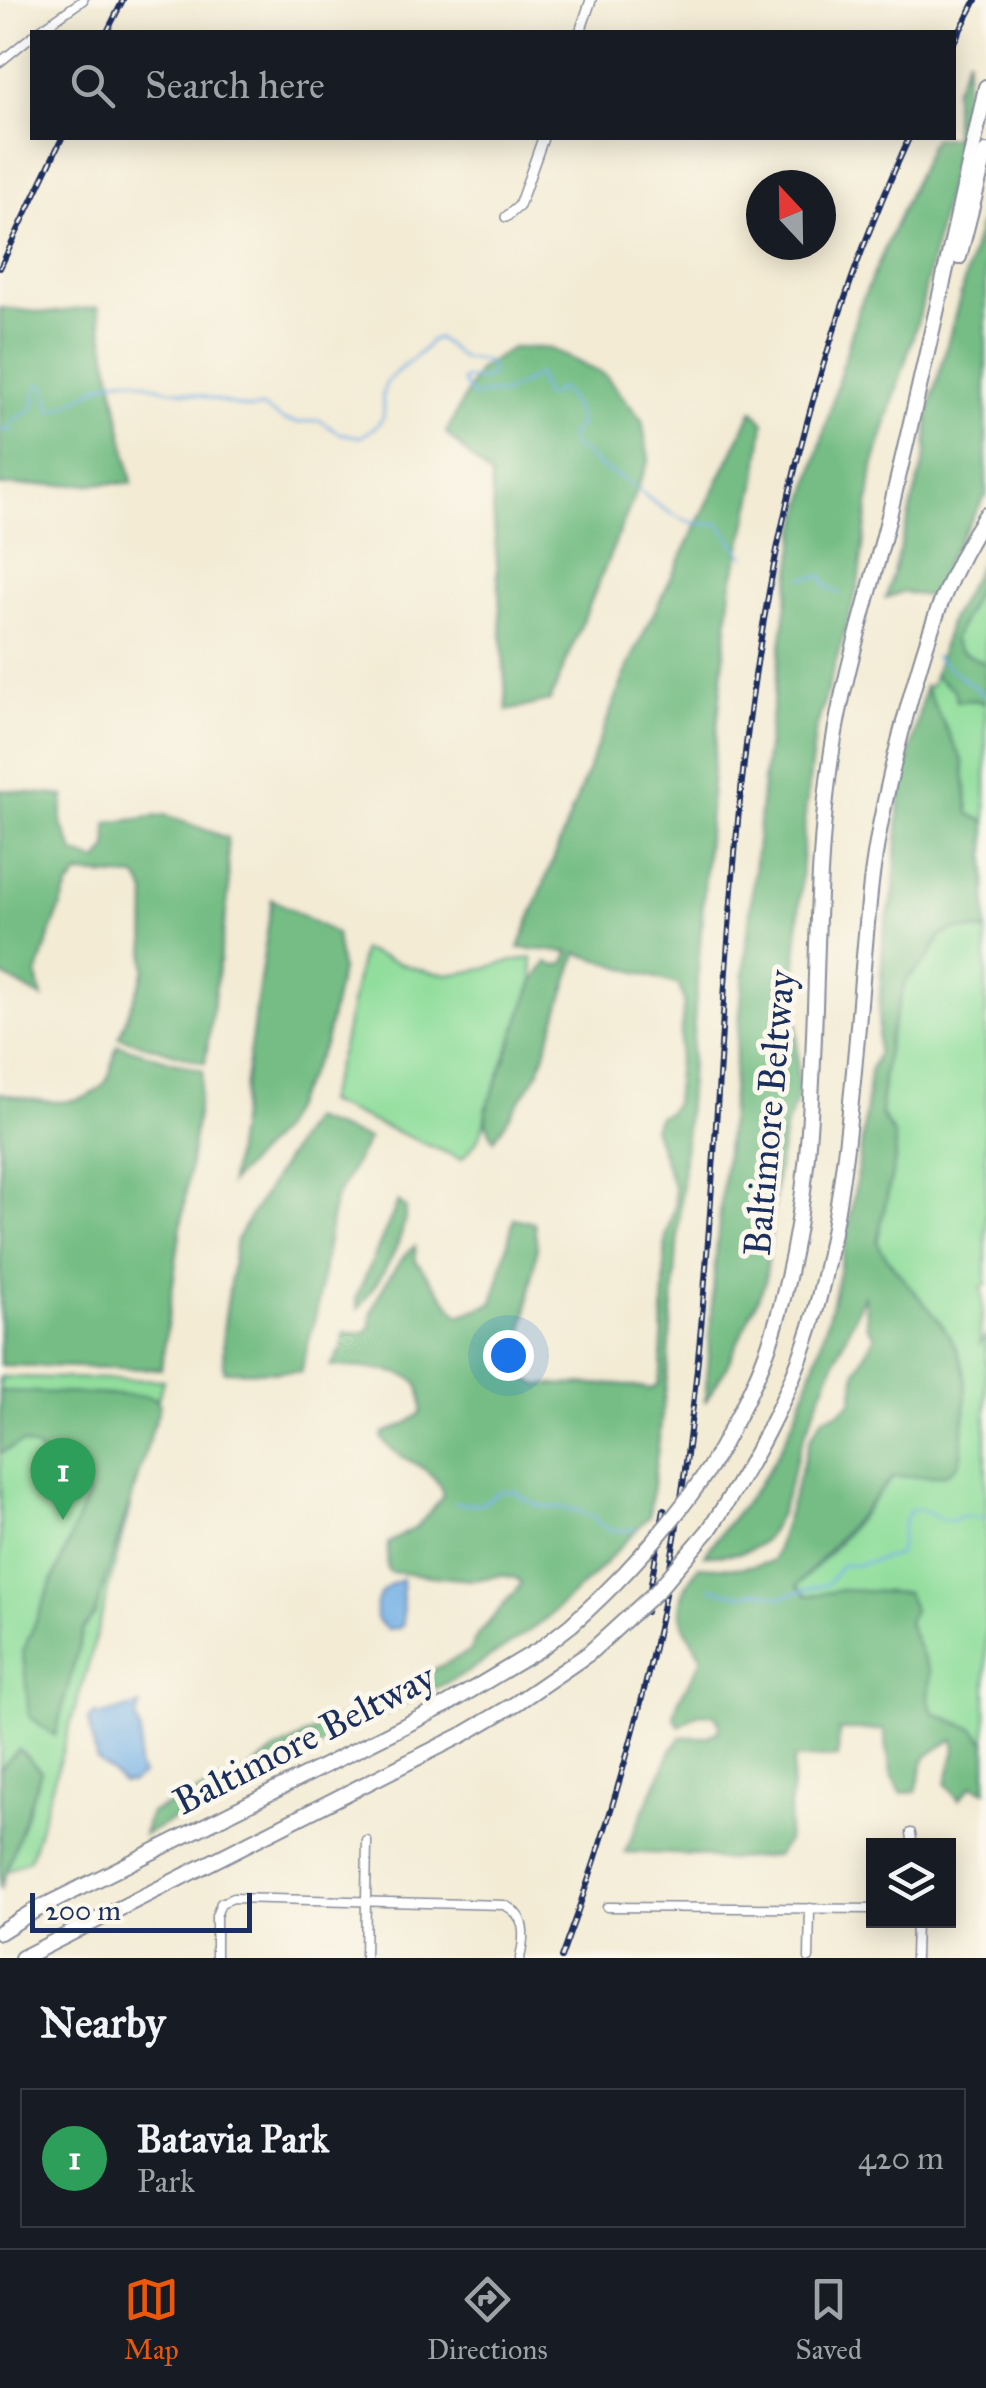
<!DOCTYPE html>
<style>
:root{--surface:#171b24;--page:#20242c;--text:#f1f3f6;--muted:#9ea1a6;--line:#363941;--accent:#ea580c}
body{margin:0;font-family:"IM FELL Great Primer",serif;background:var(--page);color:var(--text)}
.controls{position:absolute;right:30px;bottom:30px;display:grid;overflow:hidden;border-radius:0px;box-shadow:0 5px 25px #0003}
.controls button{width:90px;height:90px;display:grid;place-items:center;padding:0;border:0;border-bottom:2px solid var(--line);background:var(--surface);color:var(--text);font:50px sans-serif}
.compass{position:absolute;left:746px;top:170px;width:90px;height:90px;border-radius:50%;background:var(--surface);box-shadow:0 5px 25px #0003;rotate:338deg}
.scale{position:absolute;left:30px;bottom:25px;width:222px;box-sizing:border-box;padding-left:10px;border:5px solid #1b2f5e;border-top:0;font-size:28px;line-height:35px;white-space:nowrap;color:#1b2f5e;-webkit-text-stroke:8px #fbf7ec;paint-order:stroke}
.you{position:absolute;left:508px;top:1355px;width:35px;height:35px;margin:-25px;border:8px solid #fff;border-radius:50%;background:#1a73e8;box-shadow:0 0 0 15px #1a73e833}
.badge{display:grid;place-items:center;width:65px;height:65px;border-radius:50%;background:var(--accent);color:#fff;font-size:32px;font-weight:700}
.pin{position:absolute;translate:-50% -82px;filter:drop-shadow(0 2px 5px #0008)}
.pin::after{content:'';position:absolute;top:52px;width:35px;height:30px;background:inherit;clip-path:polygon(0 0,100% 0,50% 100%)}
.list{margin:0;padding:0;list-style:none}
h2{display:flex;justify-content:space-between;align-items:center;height:130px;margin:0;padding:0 40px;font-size:42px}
h2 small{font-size:32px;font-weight:400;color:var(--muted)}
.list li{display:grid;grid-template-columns:65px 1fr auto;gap:30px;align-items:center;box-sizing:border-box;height:140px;margin:0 20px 20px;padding:0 20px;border:2px solid var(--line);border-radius:0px}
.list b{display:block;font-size:38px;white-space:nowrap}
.list p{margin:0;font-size:32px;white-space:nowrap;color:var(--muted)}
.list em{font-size:32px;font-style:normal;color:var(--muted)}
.icon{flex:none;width:55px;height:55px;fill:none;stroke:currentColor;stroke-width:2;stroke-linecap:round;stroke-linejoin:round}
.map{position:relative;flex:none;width:986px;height:1958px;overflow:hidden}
.search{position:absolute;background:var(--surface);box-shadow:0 5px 25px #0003;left:30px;right:30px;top:30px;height:110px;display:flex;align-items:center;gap:25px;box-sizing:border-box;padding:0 35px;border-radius:0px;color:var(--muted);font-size:38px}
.sheet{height:290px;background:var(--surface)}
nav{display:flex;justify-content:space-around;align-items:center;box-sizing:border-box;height:140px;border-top:2px solid var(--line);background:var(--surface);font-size:28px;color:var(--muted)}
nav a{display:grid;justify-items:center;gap:5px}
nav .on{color:var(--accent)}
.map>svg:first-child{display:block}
.green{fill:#91de9c;stroke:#56867d;stroke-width:2.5}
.forest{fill:#74bd84;stroke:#487671;stroke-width:2.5}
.water{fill:#74b1e6;stroke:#4870a2;stroke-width:2.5}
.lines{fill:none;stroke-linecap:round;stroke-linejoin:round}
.stream{stroke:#74b1e6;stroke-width:2.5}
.minor-casing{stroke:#878d99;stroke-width:11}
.tertiary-casing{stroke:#878d99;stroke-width:12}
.motorway-casing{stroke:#878d99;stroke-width:18}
.minor{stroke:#fff;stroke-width:8}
.tertiary{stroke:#fff;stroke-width:9}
.motorway{stroke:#fff;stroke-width:14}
.rail-casing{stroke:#1b2f5e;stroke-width:6}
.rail{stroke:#fbf7ec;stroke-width:2.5;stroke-dasharray:8;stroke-linecap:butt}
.motorway-bridge-casing{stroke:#878d99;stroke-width:18;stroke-linecap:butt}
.motorway-bridge{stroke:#fff;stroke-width:14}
.labels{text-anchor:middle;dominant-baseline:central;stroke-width:10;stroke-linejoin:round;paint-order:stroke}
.street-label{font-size:38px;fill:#1b2f5e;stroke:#fbf7ec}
</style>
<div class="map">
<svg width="986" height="1958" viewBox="0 0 986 1958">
<rect width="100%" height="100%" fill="#fbf7ec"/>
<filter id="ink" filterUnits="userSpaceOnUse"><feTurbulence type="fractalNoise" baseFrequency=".01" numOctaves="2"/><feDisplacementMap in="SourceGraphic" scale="20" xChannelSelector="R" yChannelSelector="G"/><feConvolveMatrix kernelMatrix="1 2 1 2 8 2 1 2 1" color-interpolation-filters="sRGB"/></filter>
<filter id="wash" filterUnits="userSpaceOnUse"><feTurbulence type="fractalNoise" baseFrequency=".0048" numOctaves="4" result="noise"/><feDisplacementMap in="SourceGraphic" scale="40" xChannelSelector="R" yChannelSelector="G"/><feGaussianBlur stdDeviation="2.25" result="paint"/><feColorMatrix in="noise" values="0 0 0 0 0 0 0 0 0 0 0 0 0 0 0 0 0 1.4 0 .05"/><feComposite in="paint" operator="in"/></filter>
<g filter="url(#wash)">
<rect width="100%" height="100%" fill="#f3ebd4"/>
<g class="green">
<path d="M986,572V664L960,651L953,640Z"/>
<path d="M934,676L954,690L957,701L976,700L986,704V822L969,814L966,783L925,687L931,686Z"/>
<path d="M956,929L986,931V1284L981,1287C986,1306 979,1324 980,1344L986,1336V1742L974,1729L934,1713L928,1699L930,1674L908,1623L842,1590L807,1597L797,1586L833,1549L893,1477C923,1473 924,1468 944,1447C963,1429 967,1419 965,1393C961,1328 907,1296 877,1242L894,1135L881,1115L883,1080L888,1041L906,980L927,960L941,936Z"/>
<path d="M362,950C392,959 431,979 462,973C486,969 507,960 532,958L534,981L486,1110C485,1131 476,1146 461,1159L326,1102L343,1043Z"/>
<path d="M0,1377L163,1380L90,1659L30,1859L0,1875Z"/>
</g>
<g class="forest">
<path d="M968,57L959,135L920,313L873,467L858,586L815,733L805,815L796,961L798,1096L785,1129L776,1179L765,1283L726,1368L705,1402L715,1263L765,763L797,529L858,310L933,138H954V90Z"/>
<path d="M986,201V495L948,559L929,602L927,596L902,592L886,598L926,454L929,411Z"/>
<path d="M98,307L132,483L0,486V308L47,313Z"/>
<path d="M512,348H549L605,375L642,420L649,460L550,701L507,711L491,477L446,433L479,369Z"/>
<path d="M753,410L764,423L756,485L731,587L713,769L668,1368L649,1516L594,1575L542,1622L468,1672L143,1835L150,1813L250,1770L273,1752L470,1651L475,1639L521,1584L518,1579L502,1575L473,1580L390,1572L387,1568L388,1543L417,1527L443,1496C436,1462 398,1464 382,1438L384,1433L406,1424L421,1413C422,1404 422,1389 416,1382C405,1368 349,1368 331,1366L342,1349L344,1333H365L371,1326C367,1307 399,1258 415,1246L416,1261L459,1316L493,1303L514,1218L534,1223L537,1248L518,1363L524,1376L538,1385L619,1384L650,1389L658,1384L661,1371L666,1235L675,1206L674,1188L653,1127L659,1116L668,1113L674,1103L684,1001L679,985L577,953L539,1071L494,1140L486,1123V1111L534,981L547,962L555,966L565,963L569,952L519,948L629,664Z"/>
<path d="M986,553V572L953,640L960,651L986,664V704L976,700L957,701L954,690L934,676L950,620Z"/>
<path d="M925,687L963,762L969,814L986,822V931L956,929L941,936L927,960L906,980L888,1041L883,1080L881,1115L894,1135L896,1156L877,1242C899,1283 949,1319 962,1363C969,1385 965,1410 963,1433C961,1449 964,1466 947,1473C935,1479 910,1475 893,1477L797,1586L807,1596L842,1590L907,1593L913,1610L908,1623L930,1674L928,1699L933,1713L974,1729L986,1742V1791L972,1785L959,1800L946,1784L955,1749L953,1739C917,1762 927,1752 916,1792L901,1793L891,1773L884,1730H839L838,1757L794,1759L787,1841L776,1856L720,1860L701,1855L625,1852L671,1751L681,1737H706L717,1732L720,1726L716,1716C702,1709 691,1717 680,1726L674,1718C675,1697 694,1678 702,1658C679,1618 669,1608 699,1566L737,1568L773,1562L811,1437L823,1417L838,1413L852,1402L856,1371L875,1336L867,1326L864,1296C842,1342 822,1391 803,1439C791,1469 785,1525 758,1545C743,1556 722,1554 705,1555C724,1525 750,1500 769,1469C831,1364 858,1192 870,1071L877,1054L884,931L894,893L900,797Z"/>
<path d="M0,790L64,796L61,822L75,854L98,861L108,848L107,823L166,815L227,838L229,890L205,1063L119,1037L145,970L146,893L137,877L79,874L68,887L48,940L37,976L42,998L0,974Z"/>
<path d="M272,899L336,934L341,970L325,1043L280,1130L230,1183Z"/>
<path d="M117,1045L203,1071L161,1369L0,1365V1093C32,1100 81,1113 105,1083C112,1074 113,1056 117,1045Z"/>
<path d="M310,1119L368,1139L334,1201L317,1309L301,1372L224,1371L223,1332L236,1240Z"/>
<path d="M398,1202L406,1208C404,1246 380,1279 358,1309L356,1298Z"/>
<path d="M0,1391L147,1396L156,1399L160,1405L95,1614L83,1630L55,1736L29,1716L23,1652L88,1495L50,1467L36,1448L22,1443L0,1453Z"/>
<path d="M19,1749L41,1771L0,1890V1769Z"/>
</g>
<g class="water">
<path d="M402,1580L403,1623L399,1628L387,1629L376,1619C374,1596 384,1585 402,1580Z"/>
<path d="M140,1705L136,1718L141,1734L138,1767L142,1775L132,1783H123L96,1759L89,1720L95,1714L101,1716Z"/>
</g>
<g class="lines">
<g class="stream">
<path d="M0,429L11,431L12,421L33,409L37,385H45L51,410C69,409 92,386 114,380C134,374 148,387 167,389C196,393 222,402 251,409L262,407L283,420L298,423L319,420L339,433L361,437C402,411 373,410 386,384C391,372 420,358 431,340L438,338L462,358L486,361L491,367V375L484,380L465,378L462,381L473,397L488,393L503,394L538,375L544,395H551L560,388C570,399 576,409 580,423L570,436L573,448C585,450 588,458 598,465C611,475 628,480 640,491C661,509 689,529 718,523L745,557"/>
<path d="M803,578L822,576L827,587L840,594"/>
<path d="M935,657L986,696"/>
<path d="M455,1503C475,1505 484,1506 498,1492L515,1491C544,1518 559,1500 589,1515C604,1521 588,1518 601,1525C610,1531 624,1531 634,1529"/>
<path d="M710,1588L742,1595L757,1591L781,1597L827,1584L842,1565H857L898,1555C903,1539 900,1525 910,1511L920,1509L943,1520L952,1521L961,1516L986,1518"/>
</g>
</g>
</g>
<g filter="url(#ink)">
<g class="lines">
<defs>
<g id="minor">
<path d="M37,32L83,0"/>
<path d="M0,62L32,36"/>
<path d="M911,1833L913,1846"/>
<path d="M607,1907L874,1909"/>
<path d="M216,1958V1916L221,1903L233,1898L504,1905C527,1915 525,1936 520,1958"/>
<path d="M365,1958L367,1841"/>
<path d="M809,1958L810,1908"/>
<path d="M915,1958L916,1920"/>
</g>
<g id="tertiary">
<path d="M580,32L591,0"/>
<path d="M506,217L519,206L543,138"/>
</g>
<g id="motorway">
<path d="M959,257L986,152"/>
<path d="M710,1467C735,1423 759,1379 774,1330C832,1144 803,942 832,751C844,671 870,594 889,516C923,373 955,230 986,87"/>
<path d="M709,1530C757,1457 798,1382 819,1297C853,1162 856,1021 871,883C879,817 895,753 913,689C930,628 950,568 986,515"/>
<path d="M0,1932L32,1912L448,1704L540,1649L571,1625"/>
<path d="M22,1958L464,1734L515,1704L588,1654"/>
</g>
</defs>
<use href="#minor" class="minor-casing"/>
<use href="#tertiary" class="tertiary-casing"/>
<use href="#motorway" class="motorway-casing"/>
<use href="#minor" class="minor"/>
<use href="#tertiary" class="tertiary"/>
<use href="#motorway" class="motorway"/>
<defs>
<g id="rail">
<path d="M107,32L123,0"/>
<path d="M954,42L976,0"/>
<path d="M0,268L62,138"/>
<path d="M646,1612L664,1509"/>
<path d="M561,1958C608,1830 648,1696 671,1561C722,1269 713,969 755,676C782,492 831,307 909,138"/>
</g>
</defs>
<use href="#rail" class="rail-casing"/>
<use href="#rail" class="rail"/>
<defs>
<g id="motorway-bridge">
<path d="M571,1625C625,1577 670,1527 710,1467"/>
<path d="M588,1654L656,1592L709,1530"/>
</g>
</defs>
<use href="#motorway-bridge" class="motorway-bridge-casing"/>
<use href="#motorway-bridge" class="motorway-bridge"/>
</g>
</g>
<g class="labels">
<g class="street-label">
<text transform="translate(769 1113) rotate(-85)">Baltimore Beltway</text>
<text transform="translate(304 1739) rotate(-27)">Baltimore Beltway</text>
</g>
</g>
</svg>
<div class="controls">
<button><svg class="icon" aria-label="layers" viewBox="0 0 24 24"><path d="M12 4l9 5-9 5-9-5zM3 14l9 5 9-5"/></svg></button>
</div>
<svg class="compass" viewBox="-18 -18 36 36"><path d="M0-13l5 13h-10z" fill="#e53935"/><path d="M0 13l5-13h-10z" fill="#9ea1a6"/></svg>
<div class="scale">200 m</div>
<div class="you"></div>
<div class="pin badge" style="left:63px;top:1520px;background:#2e9e5b">1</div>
<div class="search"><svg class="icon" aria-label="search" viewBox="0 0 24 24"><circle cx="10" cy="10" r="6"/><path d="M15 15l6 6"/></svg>Search here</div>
</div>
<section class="sheet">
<h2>Nearby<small></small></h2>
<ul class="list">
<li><span class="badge" style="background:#2e9e5b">1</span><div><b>Batavia Park</b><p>Park</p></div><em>420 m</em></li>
</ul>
</section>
<nav>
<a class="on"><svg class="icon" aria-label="map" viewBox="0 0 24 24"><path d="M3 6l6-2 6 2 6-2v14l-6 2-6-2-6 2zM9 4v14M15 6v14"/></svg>Map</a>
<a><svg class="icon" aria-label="directions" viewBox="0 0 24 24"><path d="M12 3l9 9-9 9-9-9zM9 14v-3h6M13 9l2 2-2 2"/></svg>Directions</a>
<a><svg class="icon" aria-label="saved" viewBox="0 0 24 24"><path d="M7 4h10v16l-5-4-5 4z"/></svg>Saved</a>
</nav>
